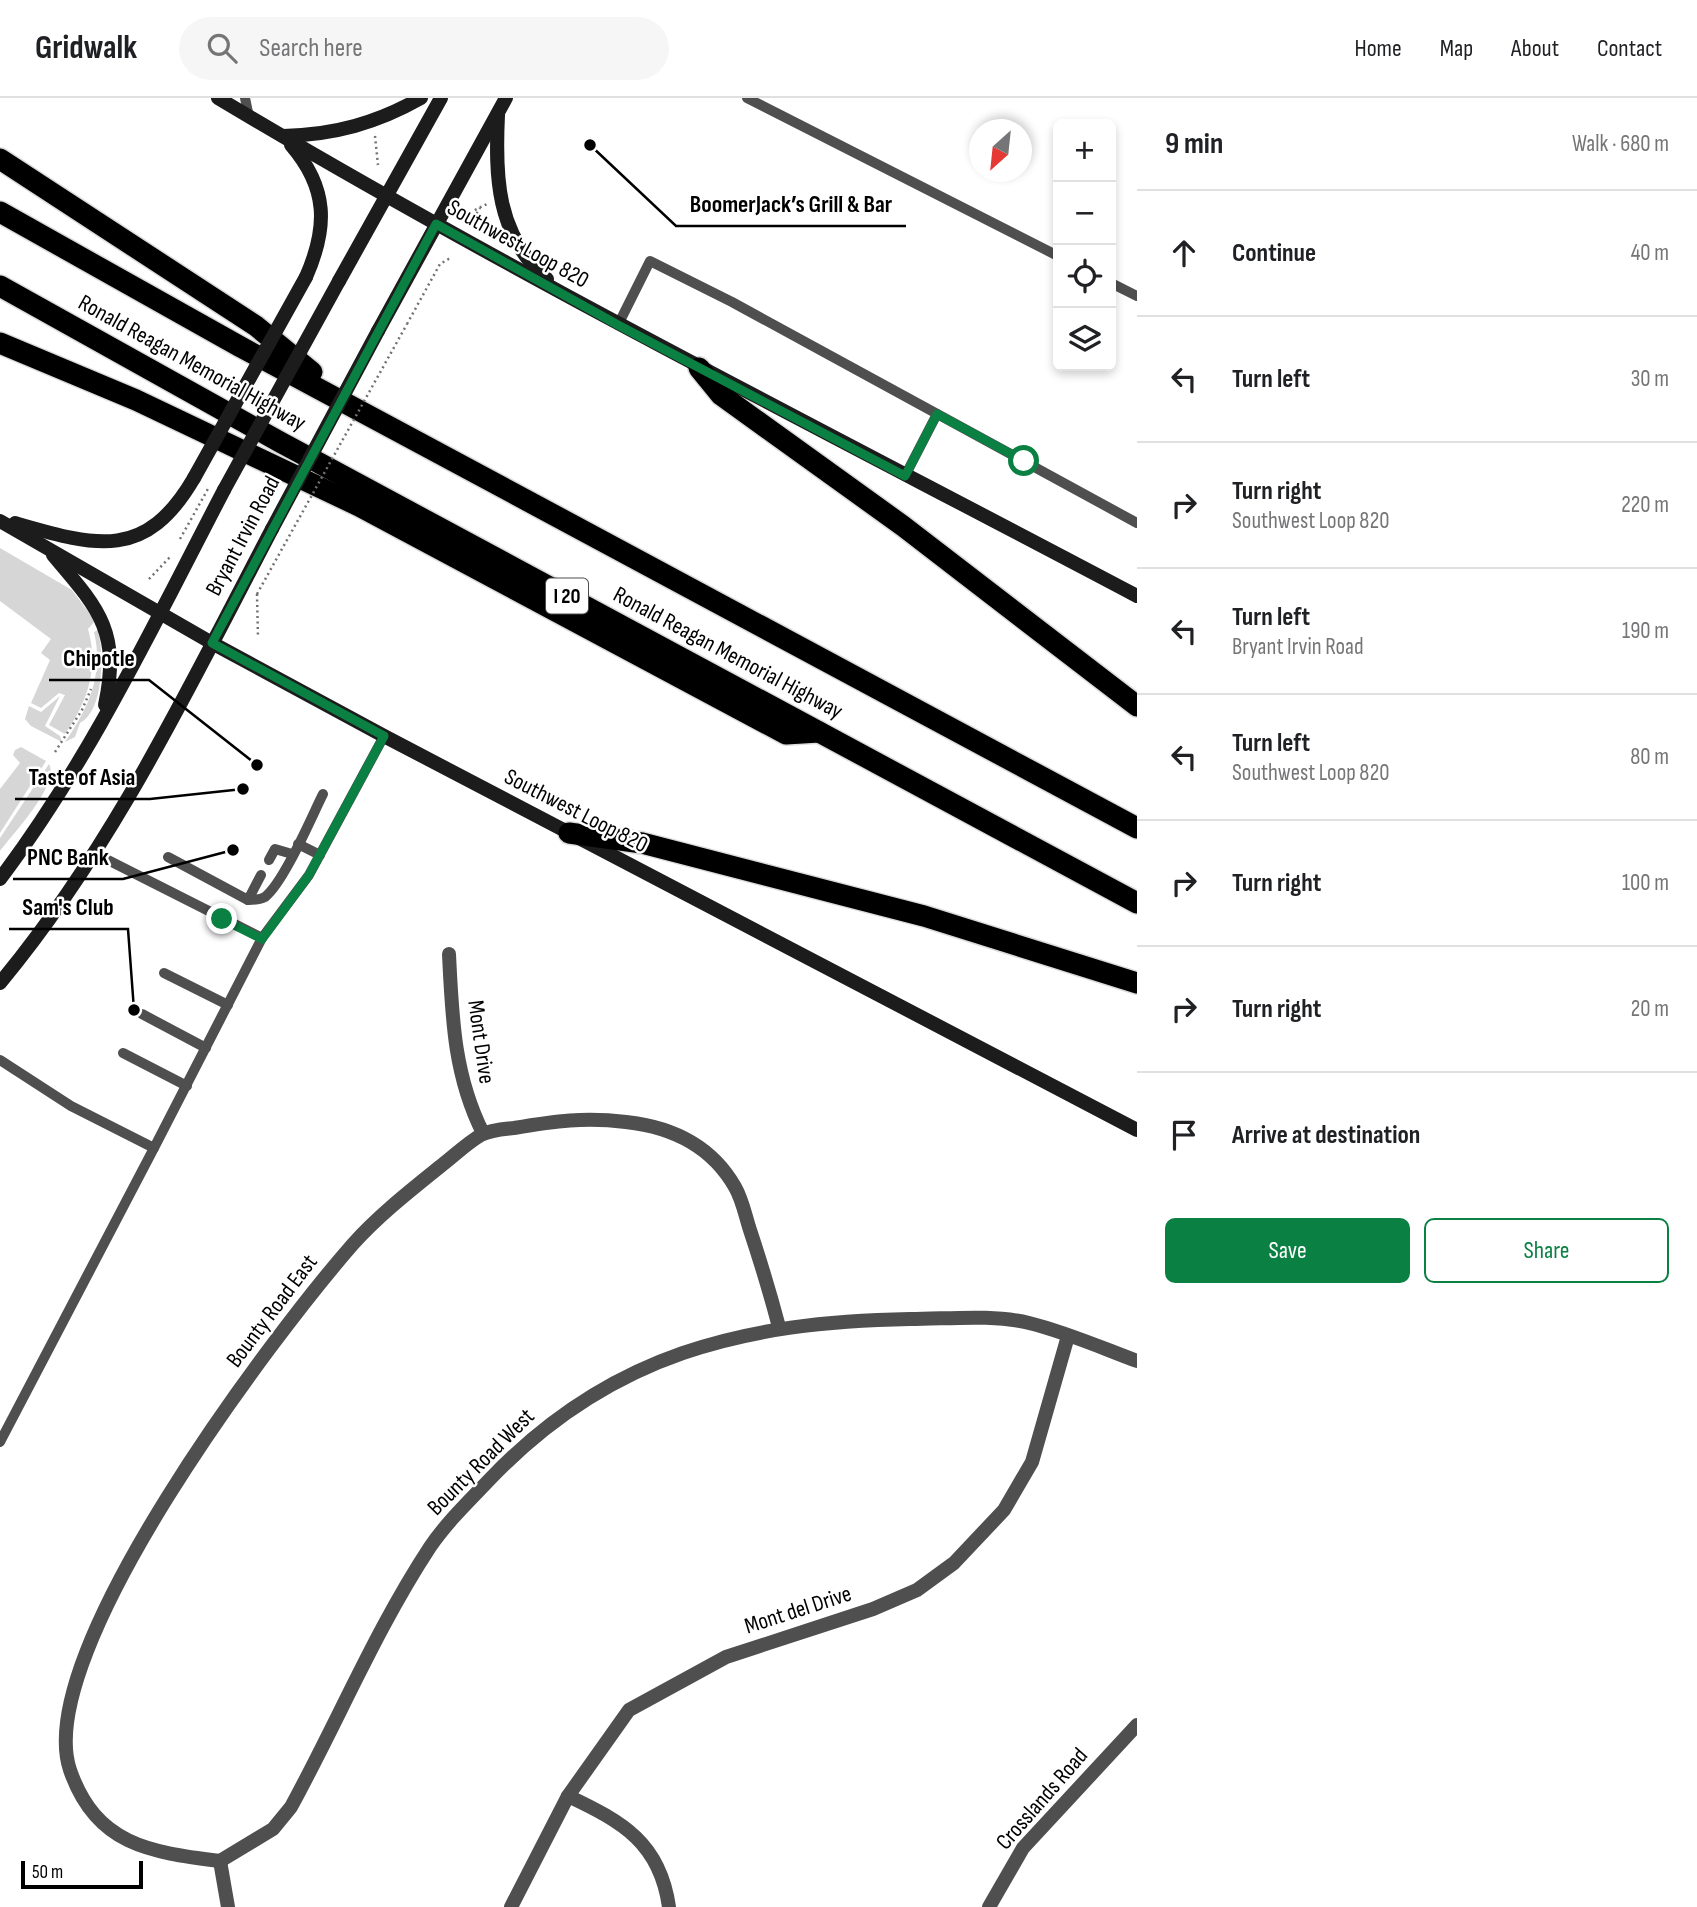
<!DOCTYPE html>
<meta charset="utf-8">
<style>
:root{--surface:#fff;--page:#f6f6f6;--text:#202124;--muted:#757577;--line:#e0e0e0;--accent:#0b8043}
body{margin:0;font-family:"Sofia Sans Condensed",sans-serif;background:var(--page);color:var(--text)}
.controls{position:absolute;right:21px;top:21px;display:grid;overflow:hidden;border-radius:10px;box-shadow:0 4px 10px #0003}
.controls button{width:63px;height:63px;display:grid;place-items:center;padding:0;border:0;border-bottom:2px solid var(--line);background:var(--surface);color:var(--text);font:35px sans-serif}
.compass{position:absolute;left:969px;top:21px;width:63px;height:63px;border-radius:50%;background:var(--surface);box-shadow:0 4px 10px #0003;rotate:207deg}
.scale{position:absolute;left:21px;bottom:18px;width:122px;box-sizing:border-box;padding-left:7px;border:4px solid #000;border-top:0;font-size:19px;line-height:24px;white-space:nowrap;color:#000;-webkit-text-stroke:5px #fff;paint-order:stroke}
.stop{position:absolute;width:21px;height:21px;margin:-16px;border:5px solid #0b8043;border-radius:50%;background:#fff}
.stop.end{background:#0b8043;border-color:#fff;box-shadow:0 2px 7px #0008}
.list{margin:0;padding:0;list-style:none}
h2{display:flex;justify-content:space-between;align-items:center;height:91px;margin:0;padding:0 28px;font-size:30px}
h2 small{font-size:23px;font-weight:400;color:var(--muted)}
.list li{display:grid;grid-template-columns:46px 1fr auto;gap:21px;align-items:center;box-sizing:border-box;height:126px;padding:0 28px;border-top:2px solid var(--line)}
.list b{display:block;font-size:26px;white-space:nowrap}
.list p{margin:0;font-size:23px;white-space:nowrap;color:var(--muted)}
.list em{font-size:23px;font-style:normal;color:var(--muted)}
.actions{display:flex;gap:14px;padding:21px 28px}
.actions a{flex:1;padding:16px 0;border:2px solid var(--accent);border-radius:10px;text-align:center;font-size:24px;color:var(--accent)}
.actions .main{background:var(--accent);color:#fff}
.icon{flex:none;width:38px;height:38px;fill:none;stroke:currentColor;stroke-width:2;stroke-linecap:round;stroke-linejoin:round}
.map{position:relative;flex:none;width:1137px;height:1809px;overflow:hidden}
header{display:flex;align-items:center;gap:42px;box-sizing:border-box;height:98px;padding:0 35px;background:var(--surface);border-bottom:2px solid var(--line)}
header strong{font-size:33px}
nav{display:flex;gap:38px;margin-inline-start:auto;font-size:24px}
.search{width:490px;height:63px;background:var(--page);display:flex;align-items:center;gap:18px;box-sizing:border-box;padding:0 24px;border-radius:38px;color:var(--muted);font-size:26px}
main{display:flex}
aside{flex:1;background:var(--surface)}
.map>svg:first-child{display:block}
.green{fill:#d6d6d6}
.lines{fill:none;stroke-linecap:round;stroke-linejoin:round}
.highway-casing{stroke:#dbdbdb;stroke-width:24}
.path{stroke:#717171;stroke-width:2.5;stroke-dasharray:2 3.5;stroke-linecap:butt}
.lane{stroke:#4f4f4f;stroke-width:10}
.street{stroke:#4f4f4f;stroke-width:14}
.secondary{stroke:#1c1c1c;stroke-width:14}
.highway{stroke:#000;stroke-width:21}
.path-bridge{stroke:#717171;stroke-width:2.5;stroke-dasharray:2 3.5;stroke-linecap:butt}
.secondary-bridge{stroke:#1c1c1c;stroke-width:14}
.route{stroke:#0b8043;stroke-width:9}
.labels{text-anchor:middle;dominant-baseline:central;stroke-width:5;stroke-linejoin:round;paint-order:stroke}
.shield{fill:#fff;stroke:#4c4c4c;stroke-width:2}
.shield-label{font-size:21px;font-weight:bold;fill:#000}
.street-label{font-size:23px;fill:#000;stroke:#fff}
.leader{fill:none;stroke:#000;stroke-width:2.5}
.callout-dot{fill:#000;stroke:#fff;stroke-width:2.5}
.callout-label{font-size:24px;text-anchor:middle;font-weight:bold;fill:#000;stroke:#fff;stroke-width:5;stroke-linejoin:round;paint-order:stroke}
</style>
<header>
<strong>Gridwalk</strong>
<div class="search"><svg class="icon" aria-label="search" viewBox="0 0 24 24"><circle cx="10" cy="10" r="6"/><path d="M15 15l6 6"/></svg>Search here</div>
<nav><a>Home</a><a>Map</a><a>About</a><a>Contact</a></nav>
</header>
<main>
<div class="map">
<svg width="1137" height="1809" viewBox="0 0 1137 1809">
<rect width="100%" height="100%" fill="#fff"/>
<g class="green">
<path d="M0,450L72,492L95,523L88,531C99,570 88,603 65,636L49,627L65,597L59,595L41,610L31,605L50,562L41,555L51,541L0,503Z"/>
<path d="M98,532C104,556 104,613 80,625L75,639L65,644C89,609 104,576 94,534Z"/>
<path d="M60,598L45,628L60,638L62,644L31,628L25,621L29,608L41,614Z"/>
<path d="M21,649L46,663L0,735V691L20,665L13,657L15,652Z"/>
<path d="M49,666C60,686 13,736 0,753V740Z"/>
</g>
<g class="lines">
<defs>
<g id="highway">
<path d="M0,61L256,228L312,274"/>
<path d="M0,114L239,248L1137,730"/>
<path d="M0,188L280,344L1137,805"/>
<path d="M0,245L136,302L359,408L786,636L819,634"/>
<path d="M699,270L721,297L903,428L1137,608"/>
<path d="M569,735L642,745L924,818L1137,885"/>
</g>
</defs>
<use href="#highway" class="highway-casing"/>
<g class="path">
<path d="M375,38L378,67"/>
<path d="M465,117L487,106"/>
<path d="M471,125L480,110"/>
<path d="M407,226L440,166L452,159"/>
<path d="M149,481L171,458"/>
<path d="M257,496L258,540"/>
<path d="M55,654L82,612L91,591"/>
</g>
<g class="lane">
<path d="M245,0L249,19"/>
<path d="M747,0L1058,158"/>
<path d="M1111,185L1137,198"/>
<path d="M618,227L650,163L732,204L1137,425"/>
<path d="M905,378L937,316"/>
<path d="M298,746L320,757"/>
<path d="M94,755L262,840"/>
<path d="M168,759L248,802C254,802 260,802 265,799C284,784 311,720 323,696"/>
<path d="M269,762L275,751L292,756"/>
<path d="M248,802L261,777"/>
<path d="M164,875L228,907"/>
<path d="M142,916L206,950"/>
<path d="M123,955L187,988"/>
<path d="M0,962L71,1008L154,1050L0,1344"/>
<path d="M154,1050L262,840L309,777L384,638"/>
</g>
<g class="street">
<path d="M449,856C452,919 454,978 483,1035"/>
<path d="M568,1698C623,1724 660,1745 669,1809"/>
<path d="M220,1763C149,1754 96,1747 70,1672C31,1556 275,1235 353,1146C379,1117 411,1092 442,1067C454,1058 467,1045 481,1037C490,1032 504,1031 514,1030C555,1023 585,1019 626,1024C672,1029 711,1047 735,1089C742,1101 745,1116 749,1129C760,1162 770,1195 779,1229"/>
<path d="M220,1763L273,1731L291,1709C338,1623 376,1531 430,1449C447,1424 470,1402 491,1380C610,1256 743,1224 910,1221C948,1221 992,1216 1029,1225C1066,1234 1102,1250 1137,1263"/>
<path d="M220,1763L228,1809"/>
<path d="M511,1809L568,1698L629,1612L726,1559L873,1511L917,1492L954,1465L1004,1412L1032,1364L1068,1238"/>
<path d="M989,1809L1023,1750L1137,1627"/>
</g>
<g class="secondary">
<path d="M218,0C517,179 829,335 1137,498"/>
<path d="M498,17C495,78 496,137 547,181"/>
<path d="M283,38C334,37 377,25 421,0"/>
<path d="M291,47C328,90 328,129 306,179"/>
<path d="M339,183L441,0"/>
<path d="M378,233L506,0"/>
<path d="M0,423L212,545L384,638L1137,1032"/>
<path d="M15,425C95,448 145,464 194,380"/>
<path d="M53,457C98,510 121,533 105,607"/>
<path d="M0,781C90,662 155,524 224,392"/>
<path d="M0,885C114,748 190,587 272,431"/>
</g>
<use href="#highway" class="highway"/>
<g class="path-bridge">
<path d="M180,441L209,389"/>
<path d="M257,496L407,226"/>
</g>
<g class="secondary-bridge">
<path d="M194,380L306,179"/>
<path d="M224,392L339,183"/>
<path d="M272,431L378,233"/>
</g>
</g>
<g class="lines">
<path class="route" d="M222,821L262,841L309,777L384,638L212,545L436,126L618,227L905,378L937,316L1024,363"/>
</g>
<g class="labels">
<rect class="shield" x="546" y="480.5" width="42" height="35" rx="5"/>
<g class="shield-label">
<text x="567" y="498">I 20</text>
</g>
<g class="street-label">
<text transform="translate(518 146) rotate(29)">Southwest Loop 820</text>
<text transform="translate(192 265) rotate(29)">Ronald Reagan Memorial Highway</text>
<text transform="translate(243 438) rotate(-62)">Bryant Irvin Road</text>
<text transform="translate(728 555) rotate(28)">Ronald Reagan Memorial Highway</text>
<text transform="translate(576 713) rotate(27)">Southwest Loop 820</text>
<text transform="translate(481 944) rotate(82)">Mont Drive</text>
<text transform="translate(272 1213) rotate(-53)">Bounty Road East</text>
<text transform="translate(481 1364) rotate(-45)">Bounty Road West</text>
<text transform="translate(798 1512) rotate(-18)">Mont del Drive</text>
<text transform="translate(1042 1701) rotate(-49)">Crosslands Road</text>
</g>
</g>
<path class="leader" d="M590 47L676 128H906M257 667L149 582H49M243 691L150 701H15M233 752L123 781H13M134 912L128 831H9"/>
<g class="callout-dot">
<circle cx="590" cy="47" r="7"/>
<circle cx="257" cy="667" r="7"/>
<circle cx="243" cy="691" r="7"/>
<circle cx="233" cy="752" r="7"/>
<circle cx="134" cy="912" r="7"/>
</g>
<g class="callout-label">
<text x="791" y="114">BoomerJack’s Grill &amp; Bar</text>
<text x="99" y="568">Chipotle</text>
<text x="82" y="687">Taste of Asia</text>
<text x="68" y="767">PNC Bank</text>
<text x="68" y="817">Sam's Club</text>
</g>
</svg>
<div class="controls">
<button>+</button>
<button>−</button>
<button><svg class="icon" aria-label="locate" viewBox="0 0 24 24"><circle cx="12" cy="12" r="6"/><path d="M12 2v4M12 18v4M2 12h4M18 12h4"/></svg></button>
<button><svg class="icon" aria-label="layers" viewBox="0 0 24 24"><path d="M12 4l9 5-9 5-9-5zM3 14l9 5 9-5"/></svg></button>
</div>
<svg class="compass" viewBox="-18 -18 36 36"><path d="M0-13l5 13h-10z" fill="#e53935"/><path d="M0 13l5-13h-10z" fill="#757577"/></svg>
<div class="scale">50 m</div>
<div class="stop" style="left:1024px;top:363px"></div>
<div class="stop end" style="left:222px;top:821px"></div>
</div>
<aside>
<h2>9 min<small>Walk · 680 m</small></h2>
<ul class="list">
<li><svg class="icon" aria-label="ahead" viewBox="0 0 24 24"><path d="M12 20V5M6 11l6-6 6 6"/></svg><div><b>Continue</b></div><em>40 m</em></li>
<li><svg class="icon" aria-label="left" viewBox="0 0 24 24"><path d="M17 20v-9H6M10 6l-5 5 5 5"/></svg><div><b>Turn left</b></div><em>30 m</em></li>
<li><svg class="icon" aria-label="right" viewBox="0 0 24 24"><path d="M7 20v-9h11M14 6l5 5-5 5"/></svg><div><b>Turn right</b><p>Southwest Loop 820</p></div><em>220 m</em></li>
<li><svg class="icon" aria-label="left" viewBox="0 0 24 24"><path d="M17 20v-9H6M10 6l-5 5 5 5"/></svg><div><b>Turn left</b><p>Bryant Irvin Road</p></div><em>190 m</em></li>
<li><svg class="icon" aria-label="left" viewBox="0 0 24 24"><path d="M17 20v-9H6M10 6l-5 5 5 5"/></svg><div><b>Turn left</b><p>Southwest Loop 820</p></div><em>80 m</em></li>
<li><svg class="icon" aria-label="right" viewBox="0 0 24 24"><path d="M7 20v-9h11M14 6l5 5-5 5"/></svg><div><b>Turn right</b></div><em>100 m</em></li>
<li><svg class="icon" aria-label="right" viewBox="0 0 24 24"><path d="M7 20v-9h11M14 6l5 5-5 5"/></svg><div><b>Turn right</b></div><em>20 m</em></li>
<li><svg class="icon" aria-label="arrive" viewBox="0 0 24 24"><path d="M6 21V4h12l-3 4 3 4H6"/></svg><div><b>Arrive at destination</b></div></li>
</ul>
<div class="actions"><a class="main">Save</a><a>Share</a></div>
</aside>
</main>
